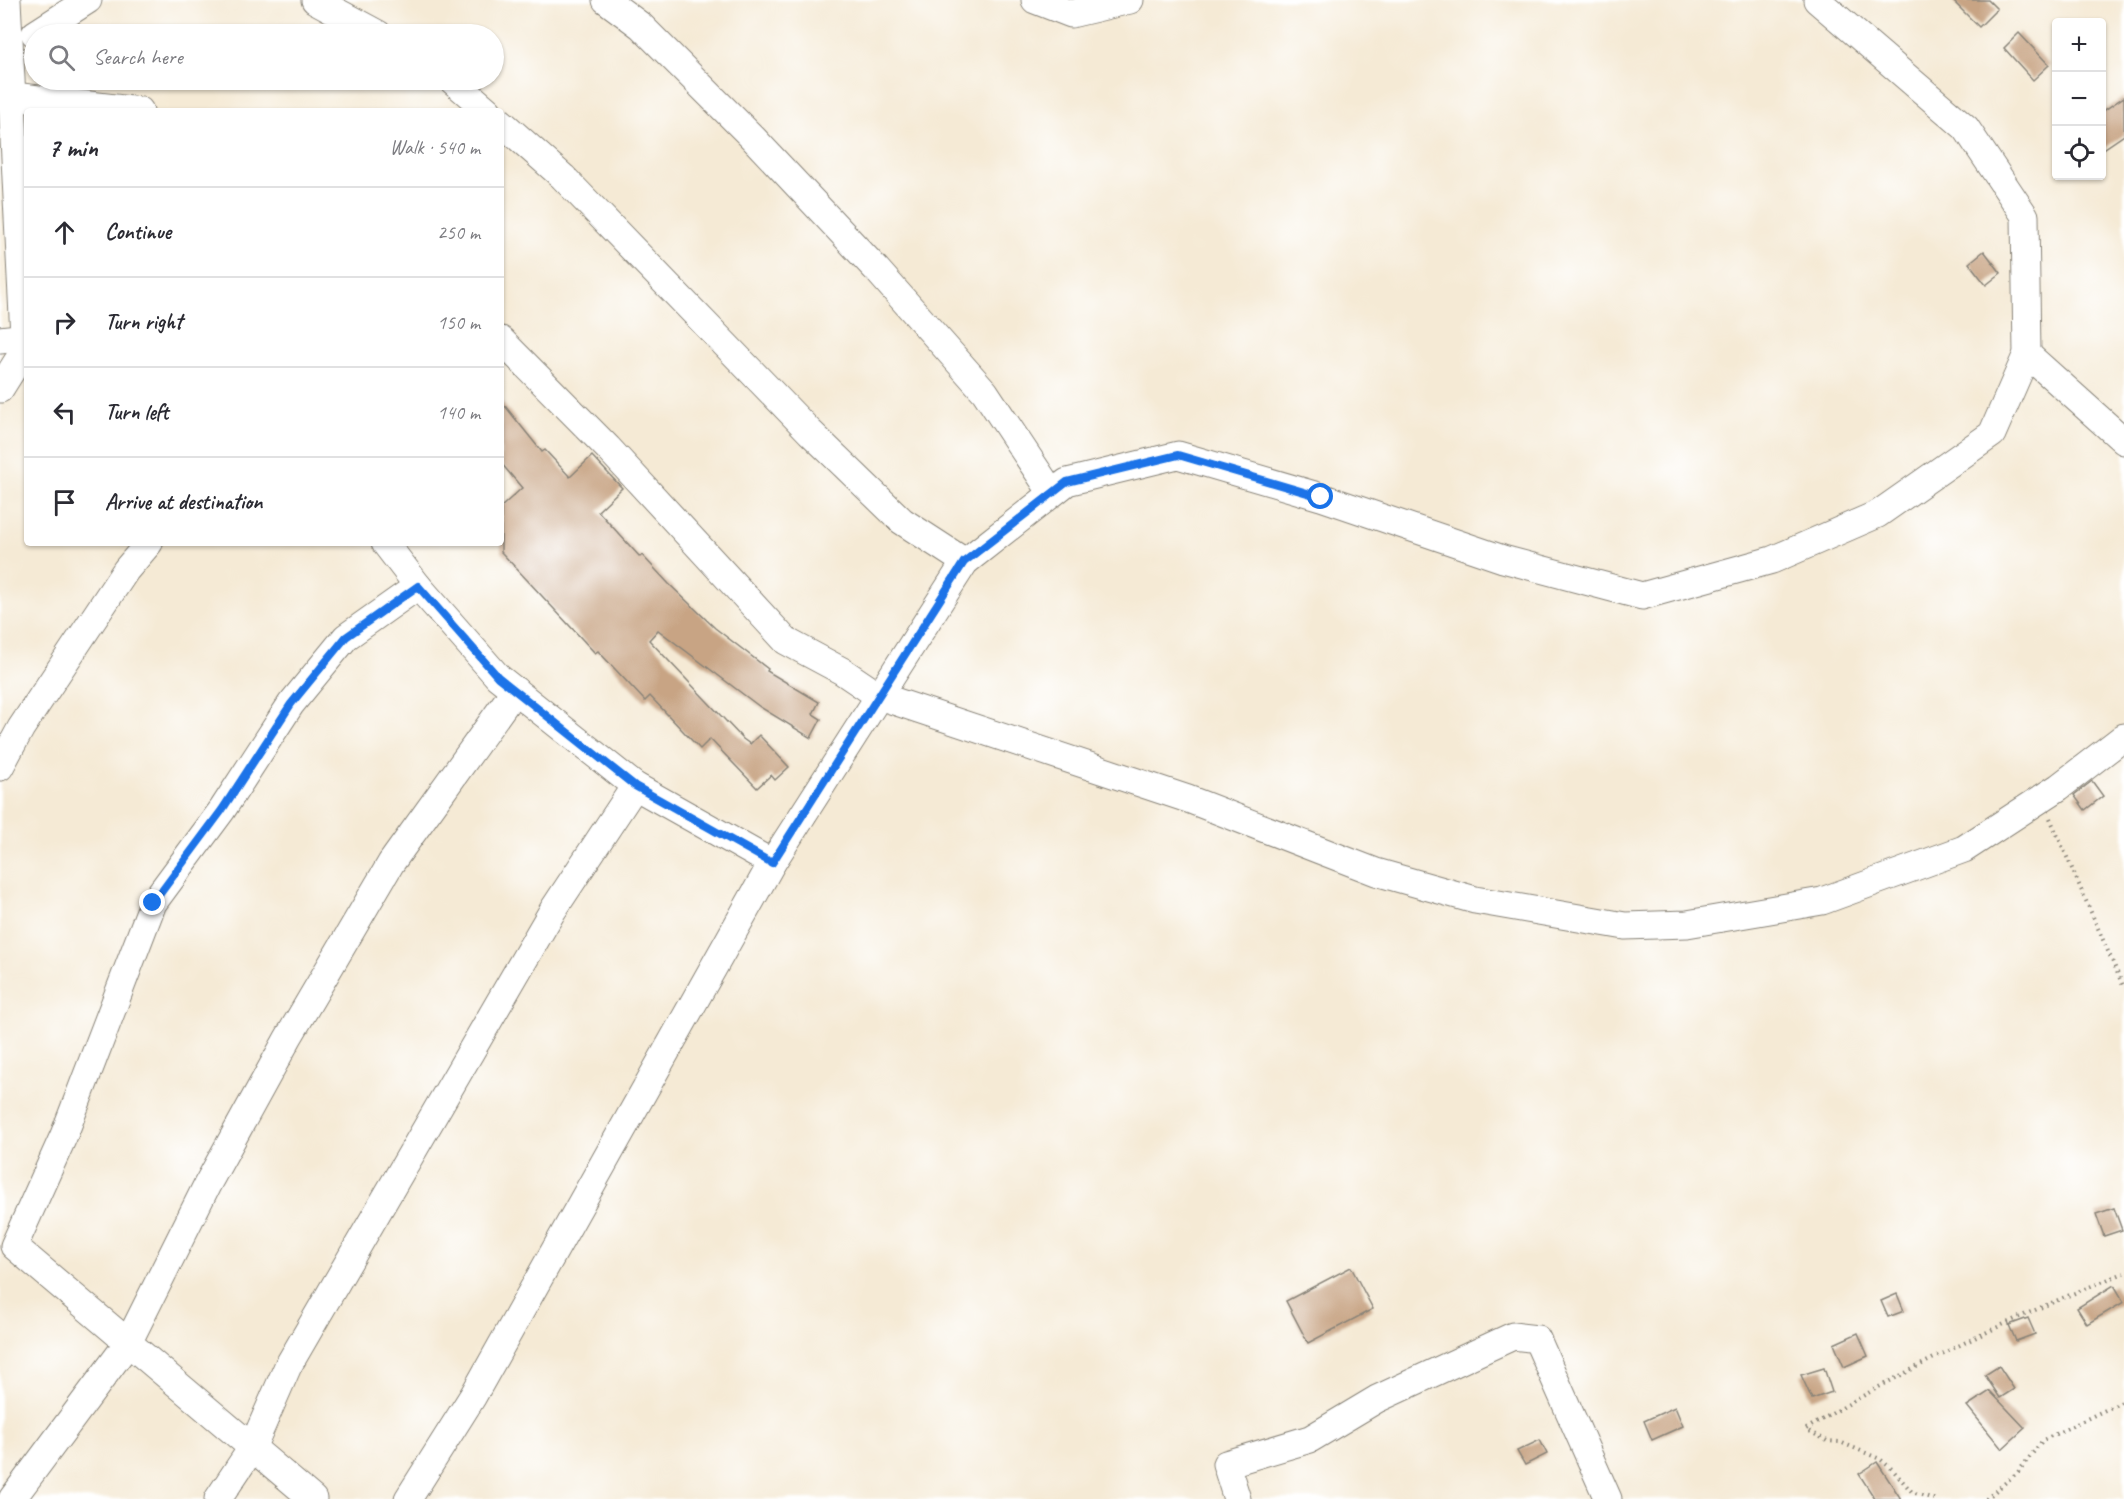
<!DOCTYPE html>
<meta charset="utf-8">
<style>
:root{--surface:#fff;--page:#f2f2f3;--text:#2b2b33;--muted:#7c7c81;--line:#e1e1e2}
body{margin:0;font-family:Caveat,sans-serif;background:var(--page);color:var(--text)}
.controls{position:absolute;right:18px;top:18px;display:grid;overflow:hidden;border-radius:6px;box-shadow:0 2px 4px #0004}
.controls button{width:54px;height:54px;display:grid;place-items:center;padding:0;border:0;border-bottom:2px solid var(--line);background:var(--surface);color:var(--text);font:30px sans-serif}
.stop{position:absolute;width:18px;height:18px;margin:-14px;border:4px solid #1a73e8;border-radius:50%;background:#fff}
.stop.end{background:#1a73e8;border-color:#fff;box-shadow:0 2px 6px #0008}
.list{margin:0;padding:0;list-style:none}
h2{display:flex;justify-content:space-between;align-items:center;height:78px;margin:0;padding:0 24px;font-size:26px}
h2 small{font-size:20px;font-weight:400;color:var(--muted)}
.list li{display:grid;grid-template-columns:39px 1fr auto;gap:18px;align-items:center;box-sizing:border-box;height:90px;padding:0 24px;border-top:2px solid var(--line)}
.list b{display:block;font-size:22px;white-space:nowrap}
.list em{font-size:20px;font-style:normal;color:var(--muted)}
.icon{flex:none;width:33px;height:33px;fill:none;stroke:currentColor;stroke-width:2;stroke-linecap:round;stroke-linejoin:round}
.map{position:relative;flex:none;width:2124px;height:1499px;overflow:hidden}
.search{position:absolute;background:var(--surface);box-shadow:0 2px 4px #0004;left:24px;top:24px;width:480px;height:66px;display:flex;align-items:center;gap:15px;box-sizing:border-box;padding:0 21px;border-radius:33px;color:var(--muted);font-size:22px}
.panel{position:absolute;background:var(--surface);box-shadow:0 2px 4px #0004;left:24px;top:108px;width:480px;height:438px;border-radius:6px}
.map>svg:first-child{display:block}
.building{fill:#c8a484}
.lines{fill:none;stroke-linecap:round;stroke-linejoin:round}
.minor-casing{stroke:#888378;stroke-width:29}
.path{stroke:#888378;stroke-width:4;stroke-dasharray:1.5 4.5;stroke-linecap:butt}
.minor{stroke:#fff;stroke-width:27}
.route{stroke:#1a73e8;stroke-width:8}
</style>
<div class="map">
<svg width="2124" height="1499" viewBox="0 0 2124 1499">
<rect width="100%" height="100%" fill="#fff"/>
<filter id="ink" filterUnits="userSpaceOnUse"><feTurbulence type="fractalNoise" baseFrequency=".0167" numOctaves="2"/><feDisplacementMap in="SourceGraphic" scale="12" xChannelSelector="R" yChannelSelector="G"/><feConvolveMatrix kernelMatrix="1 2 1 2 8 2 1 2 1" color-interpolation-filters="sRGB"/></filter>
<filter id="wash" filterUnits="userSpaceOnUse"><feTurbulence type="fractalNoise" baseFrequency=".008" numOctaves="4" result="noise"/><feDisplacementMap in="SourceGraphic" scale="24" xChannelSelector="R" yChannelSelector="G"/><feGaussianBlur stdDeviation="1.35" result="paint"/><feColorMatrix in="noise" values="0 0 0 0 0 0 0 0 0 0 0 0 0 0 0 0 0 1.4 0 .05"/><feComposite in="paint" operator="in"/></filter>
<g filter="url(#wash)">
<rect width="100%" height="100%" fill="#f5ead5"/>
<g id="blocks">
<g class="building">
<path d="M1952,0H1988L1997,9L1979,27Z"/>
<path d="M2019,33L2049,65L2033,80L2004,48Z"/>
<path d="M2124,97V135L2102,150V112Z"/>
<path d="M1984,251L2001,273L1986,285L1969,263Z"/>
<path d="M501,401L542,452L545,450L570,477L592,456L622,488L598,511L640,557L642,555L669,584L715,628L768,669L767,671L819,702L813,714L821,719L811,738L760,707L658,630L649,640L743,739L750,744L759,735L789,767L775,780L771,775L757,788L710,739L700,749L650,696L645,701L598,651L595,653L501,552V507L522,488L501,463Z"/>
<path d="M2092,781L2103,796L2085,810L2074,795Z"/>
<path d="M2114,1208L2122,1230L2104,1236L2096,1214Z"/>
<path d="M1351,1267L1373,1309L1308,1343L1286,1301Z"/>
<path d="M2114,1285L2124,1302L2087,1324L2077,1308Z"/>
<path d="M1897,1294L1904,1311L1888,1317L1881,1301Z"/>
<path d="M2028,1318L2035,1334L2016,1341L2009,1325Z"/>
<path d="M1858,1333L1868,1356L1844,1367L1834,1344Z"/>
<path d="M1999,1366L2014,1389L2000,1398L1985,1375Z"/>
<path d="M1824,1368L1832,1392L1812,1399L1801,1375Z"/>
<path d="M1990,1391L2025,1428L2002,1449L1967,1406Z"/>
<path d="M1675,1407L1683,1426L1652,1440L1644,1421Z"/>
<path d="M1540,1440L1547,1454L1525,1465L1517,1451Z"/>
<path d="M1877,1462L1901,1499H1875L1859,1474Z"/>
</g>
</g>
</g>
<g filter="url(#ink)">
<use href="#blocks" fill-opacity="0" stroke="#888378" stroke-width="1.5"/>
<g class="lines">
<defs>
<g id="minor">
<path d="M7,0L24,336"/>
<path d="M315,0L378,34"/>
<path d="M606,0L641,26L753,138L877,270L985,392L1052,493"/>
<path d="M1035,0L1071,14L1130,0"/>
<path d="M35,34L88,0"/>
<path d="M452,80L488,111"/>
<path d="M13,96L140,111"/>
<path d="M501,122L563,177L810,432L902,521L965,562"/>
<path d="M0,340L27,337"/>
<path d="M501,340L608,448L786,641L842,671L879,696L1188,799L1376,872L1475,900L1625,926L1687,924L1822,901L1964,849L2059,787L2124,737"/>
<path d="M2027,354L2124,441"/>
<path d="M0,389L27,346"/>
<path d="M385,543L418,586L498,677L635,786L772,863L473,1396L408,1499"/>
<path d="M0,767L21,728L126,570L149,543"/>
<path d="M772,863L965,562L1067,482L1178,455L1321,497L1503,559L1642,596L1772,560L1878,514L1992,434L2027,354L2025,216L1966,128L1817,0"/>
<path d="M12,1499L128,1343L207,1185L288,1038L391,863L515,690"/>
<path d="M218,1499L252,1448L288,1366L553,910L635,786"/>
<path d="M313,1499L14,1246L64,1135L153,903L222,810L291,704L346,637L418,586"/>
<path d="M1237,1499L1226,1464L1310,1439L1377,1399L1513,1336L1537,1339L1608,1499"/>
</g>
</defs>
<use href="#minor" class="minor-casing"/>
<g class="path">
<path d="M2050,818L2124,988"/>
<path d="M1934,1499L1912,1492L1892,1469L1880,1459L1840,1442L1827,1441L1806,1429C1907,1368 2014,1316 2124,1273"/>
<path d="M1986,1499L2018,1472L2043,1440L2124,1401"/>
</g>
<use href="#minor" class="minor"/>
</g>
</g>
<g class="lines" filter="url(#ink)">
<path class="route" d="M153,903L222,810L291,704L346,637L418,586L498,677L635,786L772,863L964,562L1067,482L1178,455L1321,497"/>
</g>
</svg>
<div class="controls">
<button>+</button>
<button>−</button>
<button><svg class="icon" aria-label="locate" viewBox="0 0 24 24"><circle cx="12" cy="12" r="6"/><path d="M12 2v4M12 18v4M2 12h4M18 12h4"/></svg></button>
</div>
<div class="stop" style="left:1321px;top:497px"></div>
<div class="stop end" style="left:153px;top:903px"></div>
<div class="search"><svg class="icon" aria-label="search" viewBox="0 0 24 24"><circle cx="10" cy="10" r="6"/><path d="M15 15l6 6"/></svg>Search here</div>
<section class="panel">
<h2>7 min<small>Walk · 540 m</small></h2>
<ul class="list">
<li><svg class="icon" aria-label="ahead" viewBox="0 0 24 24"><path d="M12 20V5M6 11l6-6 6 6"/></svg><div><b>Continue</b></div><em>250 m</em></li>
<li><svg class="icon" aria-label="right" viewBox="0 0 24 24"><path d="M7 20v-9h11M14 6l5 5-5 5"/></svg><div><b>Turn right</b></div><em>150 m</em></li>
<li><svg class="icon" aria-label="left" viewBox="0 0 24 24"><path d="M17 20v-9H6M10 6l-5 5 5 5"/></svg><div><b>Turn left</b></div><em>140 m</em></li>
<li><svg class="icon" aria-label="arrive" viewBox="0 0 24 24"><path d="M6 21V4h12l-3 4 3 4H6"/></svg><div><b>Arrive at destination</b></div></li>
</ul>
</section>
</div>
